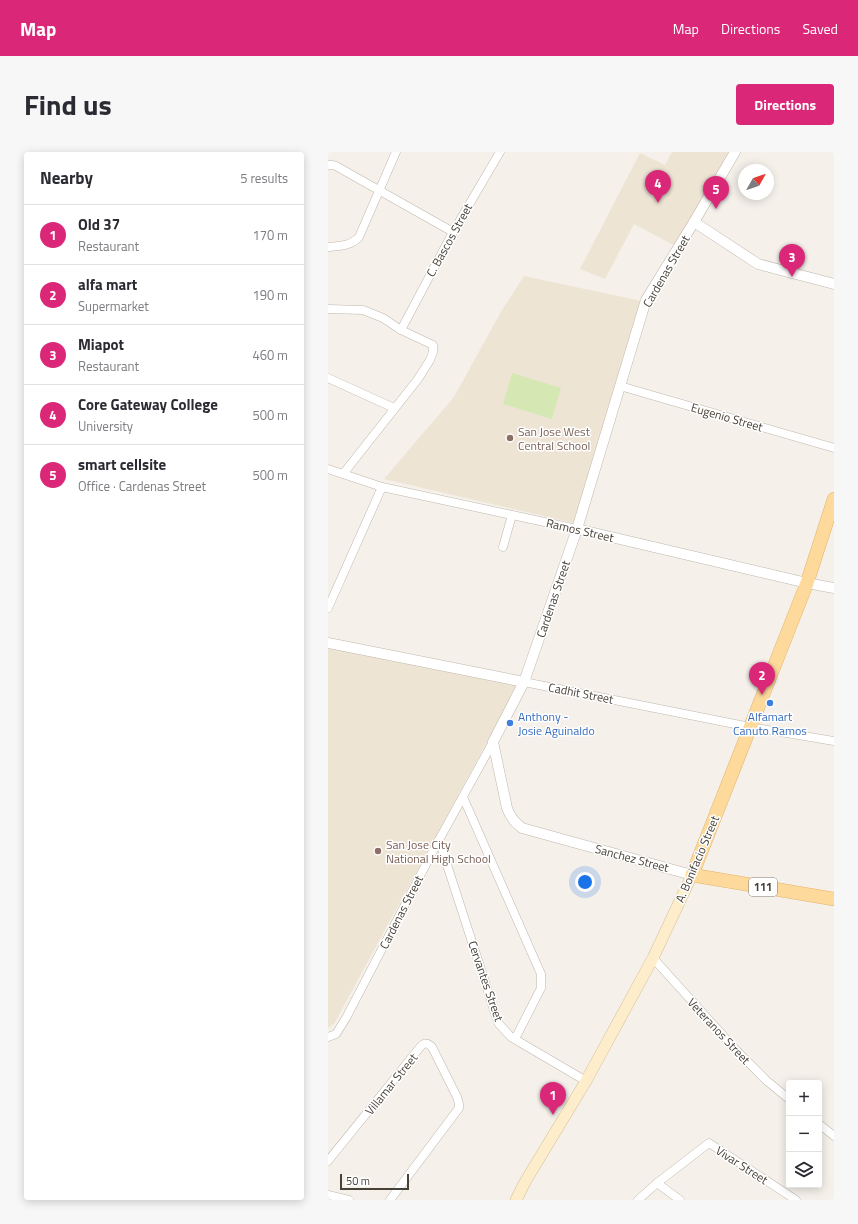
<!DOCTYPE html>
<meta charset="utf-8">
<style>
:root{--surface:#fff;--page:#f7f7f7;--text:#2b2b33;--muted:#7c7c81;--line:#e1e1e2;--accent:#db2777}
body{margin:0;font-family:"Titillium Web",sans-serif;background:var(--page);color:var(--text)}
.controls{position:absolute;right:12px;bottom:12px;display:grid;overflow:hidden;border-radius:4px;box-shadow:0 2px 10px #0003}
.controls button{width:36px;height:36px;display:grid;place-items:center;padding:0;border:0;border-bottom:1px solid var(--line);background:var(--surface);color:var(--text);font:20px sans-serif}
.compass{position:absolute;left:410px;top:12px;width:36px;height:36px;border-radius:50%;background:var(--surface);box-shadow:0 2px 10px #0003;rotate:50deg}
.scale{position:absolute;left:12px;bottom:10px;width:69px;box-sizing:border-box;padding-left:4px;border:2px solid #484138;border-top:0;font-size:11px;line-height:14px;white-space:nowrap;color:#484138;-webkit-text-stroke:3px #fff;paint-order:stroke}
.you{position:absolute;left:257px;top:730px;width:14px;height:14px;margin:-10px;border:3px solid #fff;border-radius:50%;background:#1a73e8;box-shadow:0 0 0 6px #1a73e833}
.badge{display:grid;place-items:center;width:26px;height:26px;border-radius:50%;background:var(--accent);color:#fff;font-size:13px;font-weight:700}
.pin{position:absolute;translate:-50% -33px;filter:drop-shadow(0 1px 2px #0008)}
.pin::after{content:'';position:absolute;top:21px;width:14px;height:12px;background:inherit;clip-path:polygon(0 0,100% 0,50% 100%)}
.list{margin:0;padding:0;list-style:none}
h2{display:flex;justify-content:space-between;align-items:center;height:52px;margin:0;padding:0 16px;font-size:17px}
h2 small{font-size:13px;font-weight:400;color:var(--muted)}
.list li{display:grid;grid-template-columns:26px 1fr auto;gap:12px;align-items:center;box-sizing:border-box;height:60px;padding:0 16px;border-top:1px solid var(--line)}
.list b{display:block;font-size:15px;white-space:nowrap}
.list p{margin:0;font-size:13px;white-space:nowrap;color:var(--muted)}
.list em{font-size:13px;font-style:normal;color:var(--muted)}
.icon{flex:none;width:22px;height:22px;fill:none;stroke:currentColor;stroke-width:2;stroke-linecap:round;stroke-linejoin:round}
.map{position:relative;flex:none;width:506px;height:1048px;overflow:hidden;border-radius:4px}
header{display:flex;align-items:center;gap:24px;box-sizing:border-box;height:56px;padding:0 20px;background:var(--accent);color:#fff}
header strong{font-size:19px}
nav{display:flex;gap:22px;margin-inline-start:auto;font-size:14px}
.intro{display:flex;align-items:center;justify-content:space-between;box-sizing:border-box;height:96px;padding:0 24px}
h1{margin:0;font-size:28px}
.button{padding:10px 18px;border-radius:4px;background:var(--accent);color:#fff;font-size:14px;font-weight:700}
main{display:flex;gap:24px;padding:0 24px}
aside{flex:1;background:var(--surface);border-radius:4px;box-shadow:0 2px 10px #0003}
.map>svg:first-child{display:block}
.education{fill:#ede4d4}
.green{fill:#d5e8b3}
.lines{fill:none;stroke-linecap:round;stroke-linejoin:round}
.minor-casing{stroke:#c0b7ac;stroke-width:9}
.tertiary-casing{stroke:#c0b7ac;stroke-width:11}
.secondary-casing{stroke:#d4c09a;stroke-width:12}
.primary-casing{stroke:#e2b46a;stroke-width:14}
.minor{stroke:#fff;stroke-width:8}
.tertiary{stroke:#fff;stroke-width:10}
.secondary{stroke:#feedca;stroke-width:11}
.primary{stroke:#fdd99b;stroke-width:13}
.education-dot{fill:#8d6e63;stroke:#fff;stroke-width:1.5}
.shop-dot{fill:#3f7fe0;stroke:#fff;stroke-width:1.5}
.labels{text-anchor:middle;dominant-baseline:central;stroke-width:3;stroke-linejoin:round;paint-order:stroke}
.shield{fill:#fff;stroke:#7f7a74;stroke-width:1}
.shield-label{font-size:11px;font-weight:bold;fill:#484138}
.street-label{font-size:12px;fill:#484138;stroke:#fff}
.education-label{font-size:12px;fill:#785e54;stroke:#fff;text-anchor:start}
.shop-label{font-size:12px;fill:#366cbe;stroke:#fff;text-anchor:start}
</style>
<header>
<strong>Map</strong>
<nav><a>Map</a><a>Directions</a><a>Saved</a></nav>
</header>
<div class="intro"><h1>Find us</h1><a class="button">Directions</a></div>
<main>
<aside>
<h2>Nearby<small>5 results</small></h2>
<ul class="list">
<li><span class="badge">1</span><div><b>Old 37</b><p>Restaurant</p></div><em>170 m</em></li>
<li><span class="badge">2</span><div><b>alfa mart</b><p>Supermarket</p></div><em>190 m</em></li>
<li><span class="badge">3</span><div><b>Miapot</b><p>Restaurant</p></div><em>460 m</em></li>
<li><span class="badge">4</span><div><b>Core Gateway College</b><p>University</p></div><em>500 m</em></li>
<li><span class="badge">5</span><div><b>smart cellsite</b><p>Office · Cardenas Street</p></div><em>500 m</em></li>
</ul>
</aside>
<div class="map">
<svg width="506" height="1048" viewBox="0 0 506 1048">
<rect width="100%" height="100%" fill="#f5f0ea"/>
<g class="education">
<path d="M344,0H401L367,65L349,95L306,72L277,127L252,117L312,1L337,13Z"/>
<path d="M196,124L313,149L246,371L56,327L126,245L174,158Z"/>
<path d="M0,493L190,533L6,872L0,876Z"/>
</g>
<path class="green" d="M184,221L233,236L224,267L175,252Z"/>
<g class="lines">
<defs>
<g id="minor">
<path d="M0,13H5L8,14L125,80"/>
<path d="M0,95C11,94 23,94 31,85L68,0"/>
<path d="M0,157L35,158L55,166L73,178L105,193V200L102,208L90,227L15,322"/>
<path d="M73,178L125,80L172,0"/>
<path d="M0,226L66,256"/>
<path d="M292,234L506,296"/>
<path d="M0,317L54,335L249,377"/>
<path d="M175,395L184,363"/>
<path d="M0,456L54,335"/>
<path d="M196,530L422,575L506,589"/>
<path d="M135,645L213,822V836L187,887"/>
<path d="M111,688L168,864L171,872L183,885L258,929"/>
<path d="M325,806L409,899L439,929L461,947"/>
<path d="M0,885L8,882L18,866L106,697L165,590"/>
<path d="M491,972L506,984"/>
<path d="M0,1009L93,894C97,890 100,891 104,895L129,945L131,952V956L62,1048"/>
<path d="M329,1031L352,1048"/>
<path d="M0,1043L21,1048"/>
<path d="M310,1048L329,1031L381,991L468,1048"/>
</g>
<g id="tertiary">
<path d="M366,70L430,112L506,132"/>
<path d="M249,377L479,431L506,436"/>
<path d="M0,491L196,530"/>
<path d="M364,723L194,676C186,670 182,665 179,656L165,590L196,530L249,377L318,148L366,70L407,0"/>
</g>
<path id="secondary" d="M188,1048L197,1030L258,929L325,806L364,723"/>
<path id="primary" d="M506,347L479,431L364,723L506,747"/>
</defs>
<use href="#minor" class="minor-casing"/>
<use href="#tertiary" class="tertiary-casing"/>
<use href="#secondary" class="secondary-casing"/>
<use href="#primary" class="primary-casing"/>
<use href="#minor" class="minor"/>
<use href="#tertiary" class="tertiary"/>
<use href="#secondary" class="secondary"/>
<use href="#primary" class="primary"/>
</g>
<g class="education-dot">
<circle cx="182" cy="286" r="4"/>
<circle cx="50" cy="699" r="4"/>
</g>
<g class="shop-dot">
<circle cx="442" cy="551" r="4"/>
<circle cx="182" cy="571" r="4"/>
</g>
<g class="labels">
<rect class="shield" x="421" y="726" width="28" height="18" rx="3"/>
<g class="shield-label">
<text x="435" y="735">111</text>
</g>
<g class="street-label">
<text transform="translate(121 88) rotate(-61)">C. Bascos Street</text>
<text transform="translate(338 119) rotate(-60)">Cardenas Street</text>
<text transform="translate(399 265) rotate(16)">Eugenio Street</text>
<text transform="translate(252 378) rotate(13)">Ramos Street</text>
<text transform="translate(225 447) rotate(-71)">Cardenas Street</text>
<text transform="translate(253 541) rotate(11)">Cadhit Street</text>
<text transform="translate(304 706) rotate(15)">Sanchez Street</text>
<text transform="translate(369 707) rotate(-67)">A. Bonifacio Street</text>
<text transform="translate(73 760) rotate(-63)">Cardenas Street</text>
<text transform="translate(158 829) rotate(71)">Cervantes Street</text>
<text transform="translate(391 879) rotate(47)">Veteranos Street</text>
<text transform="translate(63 932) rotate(-51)">Villamar Street</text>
<text transform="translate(414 1013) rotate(33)">Vivar Street</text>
</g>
<g class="education-label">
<text x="190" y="279">San Jose West<tspan x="190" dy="14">Central School</tspan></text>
<text x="58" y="692">San Jose City<tspan x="58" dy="14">National High School</tspan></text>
</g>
<g class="shop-label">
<text x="190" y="564">Anthony -<tspan x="190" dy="14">Josie Aguinaldo</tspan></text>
<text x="442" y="564" text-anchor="middle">Alfamart<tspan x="442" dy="14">Canuto Ramos</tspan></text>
</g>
</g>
</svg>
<div class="controls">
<button>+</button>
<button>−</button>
<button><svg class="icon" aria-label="layers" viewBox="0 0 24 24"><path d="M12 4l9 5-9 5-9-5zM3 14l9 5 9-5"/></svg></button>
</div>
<svg class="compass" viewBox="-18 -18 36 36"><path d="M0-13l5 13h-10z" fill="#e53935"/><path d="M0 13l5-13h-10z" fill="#7c7c81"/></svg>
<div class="scale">50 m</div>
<div class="you"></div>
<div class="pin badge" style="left:225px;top:963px">1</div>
<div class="pin badge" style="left:434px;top:543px">2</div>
<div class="pin badge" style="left:464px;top:125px">3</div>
<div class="pin badge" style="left:330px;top:51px">4</div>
<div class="pin badge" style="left:388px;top:57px">5</div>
</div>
</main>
